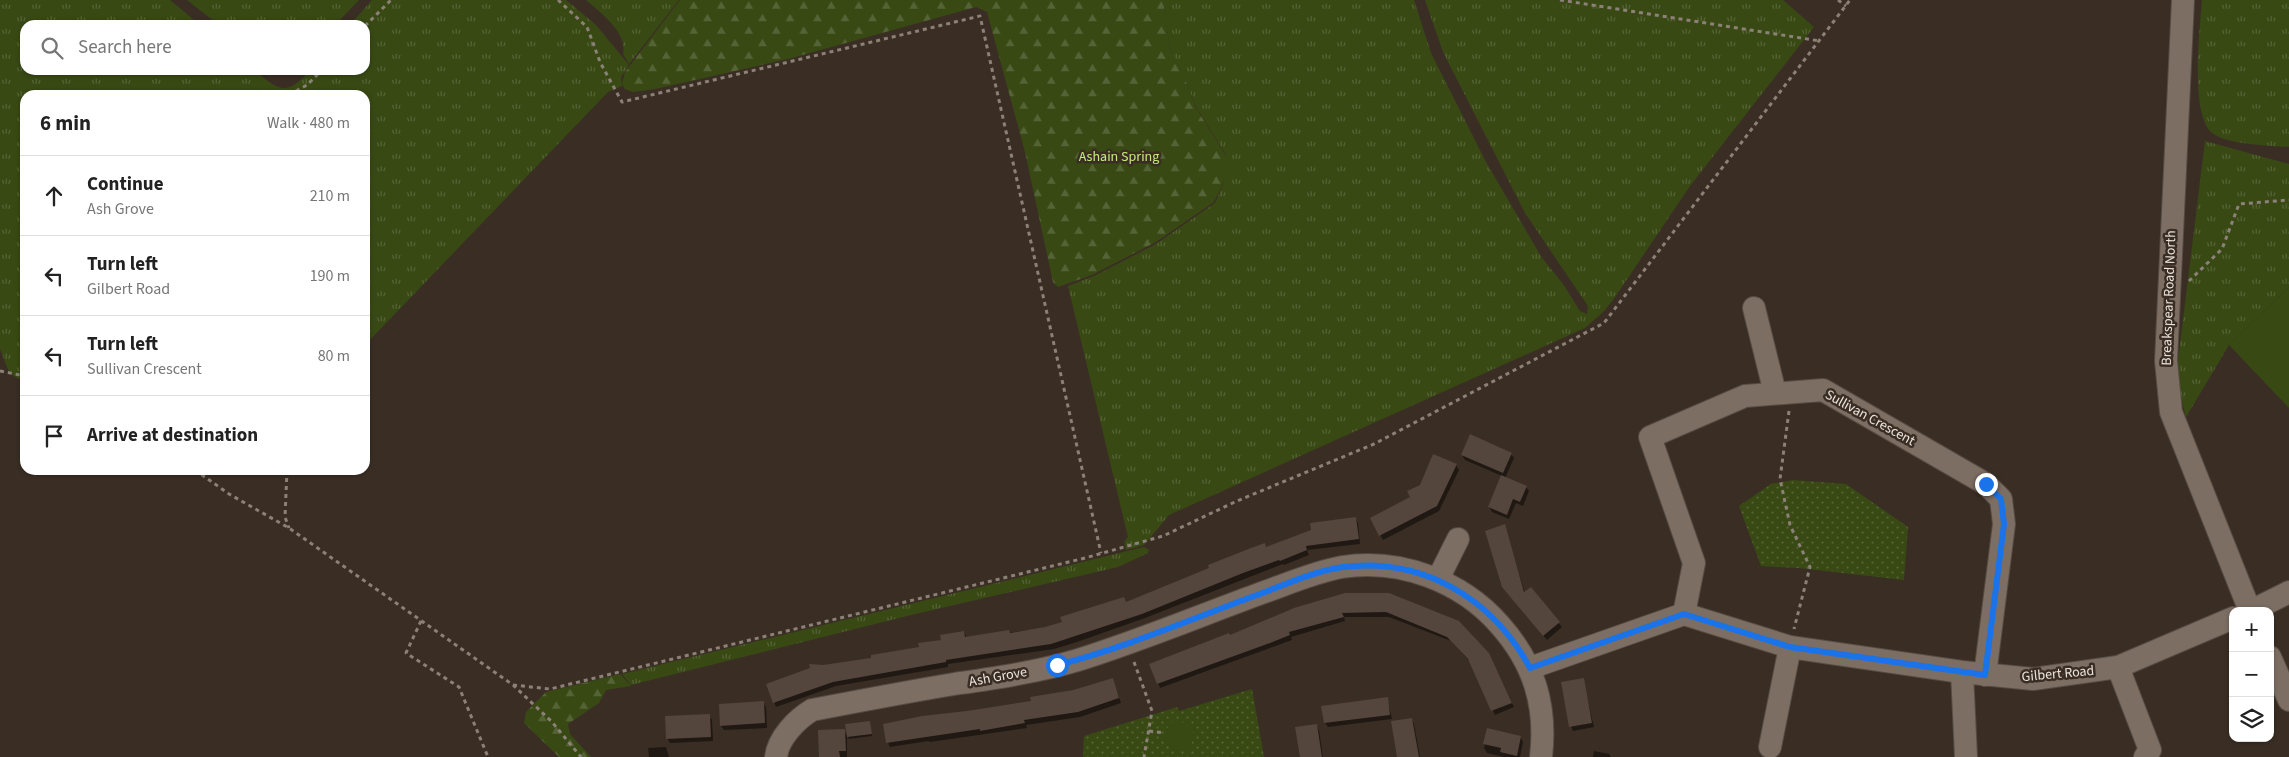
<!DOCTYPE html>
<meta charset="utf-8">
<style>
:root{--surface:#fff;--page:#f6f6f6;--text:#222;--muted:#767676;--line:#e0e0e0}
body{margin:0;font-family:"Source Sans 3",sans-serif;background:var(--page);color:var(--text)}
.controls{position:absolute;right:15px;bottom:15px;display:grid;overflow:hidden;border-radius:10px;box-shadow:0 1px 4px #0004}
.controls button{width:45px;height:45px;display:grid;place-items:center;padding:0;border:0;border-bottom:1px solid var(--line);background:var(--surface);color:var(--text);font:25px sans-serif}
.stop{position:absolute;width:15px;height:15px;margin:-11px;border:4px solid #1a73e8;border-radius:50%;background:#fff}
.stop.end{background:#1a73e8;border-color:#fff;box-shadow:0 1px 5px #0008}
.list{margin:0;padding:0;list-style:none}
h2{display:flex;justify-content:space-between;align-items:center;height:65px;margin:0;padding:0 20px;font-size:21px}
h2 small{font-size:16px;font-weight:400;color:var(--muted)}
.list li{display:grid;grid-template-columns:32px 1fr auto;gap:15px;align-items:center;box-sizing:border-box;height:80px;padding:0 20px;border-top:1px solid var(--line)}
.list b{display:block;font-size:19px;white-space:nowrap}
.list p{margin:0;font-size:16px;white-space:nowrap;color:var(--muted)}
.list em{font-size:16px;font-style:normal;color:var(--muted)}
.icon{flex:none;width:28px;height:28px;fill:none;stroke:currentColor;stroke-width:2;stroke-linecap:round;stroke-linejoin:round}
.map{position:relative;flex:none;width:2289px;height:757px;overflow:hidden}
.search{position:absolute;background:var(--surface);box-shadow:0 1px 4px #0004;left:20px;top:20px;width:350px;height:55px;display:flex;align-items:center;gap:12px;box-sizing:border-box;padding:0 18px;border-radius:15px;color:var(--muted);font-size:19px}
.panel{position:absolute;background:var(--surface);box-shadow:0 1px 4px #0004;left:20px;top:90px;width:350px;height:385px;border-radius:15px}
.map>svg:first-child{display:block}
.grass{fill:url(#grass-tufts)}
.forest{fill:url(#forest-firs)}
.park{fill:url(#park-dots)}
.garden{fill:#384914}
.shadow{fill:#0007}
.building{fill:#54453d}
.lines{fill:none;stroke-linecap:round;stroke-linejoin:round}
.minor-casing{stroke:#564c43;stroke-width:24}
.path{stroke:#8c8179;stroke-width:3;stroke-dasharray:4 4;stroke-linecap:butt}
.minor{stroke:#7d6e63;stroke-width:22}
.route{stroke:#1a73e8;stroke-width:6}
.labels{text-anchor:middle;dominant-baseline:central;stroke-width:5;stroke-linejoin:round;paint-order:stroke}
.park-label{font-size:14px;fill:#c5ed7a;stroke:#3a2e24}
.street-label{font-size:14px;fill:#ede4de;stroke:#3a2e24}
</style>
<div class="map">
<svg width="2289" height="757" viewBox="0 0 2289 757">
<defs>
<pattern id="grass-tufts" width="24" height="20" patternUnits="userSpaceOnUse" patternTransform="scale(1.25)"><rect width="24" height="20" fill="#384914"/><path d="M3 7l-1-3M5 7V3M7 7l1-3M15 17l-1-3M17 17v-4M19 17l1-3" fill="none" stroke="#556336"/></pattern>
<pattern id="forest-firs" width="22" height="20" patternUnits="userSpaceOnUse" patternTransform="scale(1.25)"><rect width="22" height="20" fill="#384914"/><path d="M5 1l3.5 6h-7zM16 11l3.5 6h-7z" fill="#556336"/></pattern>
<pattern id="park-dots" width="8" height="8" patternUnits="userSpaceOnUse" patternTransform="scale(1.25)"><rect width="8" height="8" fill="#384914"/><path d="M2 2h.1M6 6h.1" fill="none" stroke="#556336" stroke-width="1.8" stroke-linecap="round"/></pattern>
</defs>
<rect width="100%" height="100%" fill="#3a2e24"/>
<g class="grass">
<path d="M0,0H170L200,25H25V70H254C279,91 287,97 310,70H365V25H350L372,0H566L596,25L629,65L621,77L622,86L608,92L365,345V95H25V381C6,376 7,364 0,349Z"/>
<path d="M187,0H359L335,25H219Z"/>
<path d="M586,0H679L629,64L623,54C628,33 601,13 586,0Z"/>
<path d="M1163,0H1414L1431,53L1486,162L1542,258L1563,284L1580,311L1587,314L1588,306L1525,213L1443,52L1425,0H1783L1814,27L1690,186L1613,300L1603,312L1585,328L1169,515L1144,545L1126,550L1124,542L1128,537L1068,286L1094,276L1156,244L1215,203L1223,185L1226,155L1196,107L1184,76L1173,56L1169,43Z"/>
<path d="M2202,0H2289V147C2271,146 2223,144 2211,132C2190,111 2200,29 2202,0Z"/>
<path d="M2205,141L2289,164V287L2229,345L2186,417L2176,377Z"/>
<path d="M1144,547L1149,550L1148,553L1118,567L911,615L631,685L622,674Z"/>
</g>
<g class="forest">
<path d="M680,0H1163L1169,43L1173,56L1184,76L1196,108L1226,156V171L1222,186L1214,202L1156,242L1092,275L1058,287L1053,282L1025,152L987,12L976,7L788,59L655,89L633,92L625,89L622,84L625,72Z"/>
<path d="M620,674L631,686L606,690L599,703L568,724L570,734L591,757H559L524,723L526,712L546,692Z"/>
</g>
<g class="park">
<path d="M1793,480L1846,484L1908,527L1904,580L1799,568L1761,566L1739,506L1771,484Z"/>
<path d="M1252,689L1264,757H1083L1084,736L1177,707L1179,711Z"/>
</g>
<g class="garden">
<path d="M2289,287V408L2229,345Z"/>
<path d="M1173,721L1195,724L1190,751L1172,749L1166,743L1164,732Z"/>
</g>
<g class="shadow">
<path d="M1511,454L1514,458L1505,478L1526,487L1529,491L1523,506L1516,503L1509,519L1492,512L1489,507L1502,476L1465,460L1462,455Z"/>
<path d="M1456,465L1459,470L1439,511L1383,540L1372,519L1412,498Z"/>
<path d="M1355,518L1358,523L1360,544L1307,550L1309,555L1284,565L1283,564L1145,618L1077,642L1054,649L948,664V667L836,686L776,707L774,702L823,666L873,659L921,648L964,632L967,638L1046,628L1126,604L1266,548Z"/>
<path d="M1504,526L1525,593L1530,589L1562,627L1547,640L1503,587Z"/>
<path d="M1388,594L1491,659L1514,707L1495,715L1471,663L1451,641L1389,617H1344L1345,621L1291,637L1292,640L1160,688L1151,665L1230,637Z"/>
<path d="M1112,679L1121,703L1080,717L1026,725L1027,728L930,742L928,741L890,747L888,743L967,713L1032,702Z"/>
<path d="M1583,680L1594,727L1573,731L1571,726Z"/>
<path d="M1387,698L1392,719L1328,727L1325,723Z"/>
<path d="M763,702L766,707L767,728L724,730L721,726Z"/>
<path d="M709,716L712,720L713,741L670,743L667,738Z"/>
<path d="M1412,720L1414,724L1420,757H1398Z"/>
<path d="M870,722L872,736L849,739L848,737Z"/>
<path d="M1316,725L1319,730L1323,757H1301Z"/>
<path d="M1488,730L1520,737L1523,742L1520,757H1504L1487,753L1484,748Z"/>
<path d="M844,731L847,735V757H820Z"/>
<path d="M666,747L669,757H649L648,748Z"/>
<path d="M1594,751L1609,754L1611,757H1593Z"/>
</g>
<g class="building">
<path d="M1470,434L1512,453L1503,473L1461,455Z"/>
<path d="M1433,454L1457,464L1437,506L1379,536L1370,518L1410,497L1407,491L1420,485Z"/>
<path d="M1501,475L1527,486L1520,502L1513,499L1507,515L1488,507Z"/>
<path d="M1356,517L1359,539L1306,546L1307,550L1280,561L1279,560L1243,573L1142,614L1051,644L946,660V662L833,682L773,703L766,684L810,668L809,664L823,665L871,658V655L919,647L918,643L941,640L940,635L964,631L965,637L1009,630L1010,633L1045,627L1062,622L1060,617L1124,597L1126,602L1209,568L1208,565L1251,548L1265,543L1266,547L1311,530L1310,523Z"/>
<path d="M1505,524L1524,592L1531,587L1560,622L1543,636L1502,587L1485,531Z"/>
<path d="M1345,593H1389L1459,621L1489,653L1512,703L1491,711L1468,659L1447,637L1386,612L1342,613L1344,617L1289,632L1290,635L1270,643L1157,684L1149,664L1229,633L1230,635L1294,608Z"/>
<path d="M1113,678L1119,698L1078,712L1024,720L1025,723L980,731V729L886,743L883,724L922,716L967,711L1031,701L1030,697L1073,690Z"/>
<path d="M1584,678L1592,723L1569,727L1561,682Z"/>
<path d="M1388,697L1390,715L1324,723L1321,706Z"/>
<path d="M764,701L765,723L720,726L719,704Z"/>
<path d="M710,714L711,737L666,739L665,716Z"/>
<path d="M1412,718L1419,757H1397L1391,721Z"/>
<path d="M870,721L872,734L847,737L845,724Z"/>
<path d="M1317,724L1322,757H1300L1295,727Z"/>
<path d="M1487,728L1521,736L1517,756L1500,752L1501,748L1483,744Z"/>
<path d="M845,729L846,751H839L840,757H819L818,730Z"/>
</g>
<g class="lines">
<defs>
<g id="minor">
<path d="M2183,0L2166,361L2171,412L2250,611"/>
<path d="M1754,308L1775,393"/>
<path d="M1438,579L1458,539"/>
<path d="M2251,611L2289,592"/>
<path d="M1684,614L1694,563L1650,437L1745,396L1823,390L1986,484L2001,499L2004,524L1985,675"/>
<path d="M2270,657L2289,700"/>
<path d="M2118,667L2150,750L2145,757"/>
<path d="M1530,668L1684,614L1790,647L1962,672L2033,679L2118,667L2233,618"/>
<path d="M1962,672L1966,757"/>
<path d="M1770,747L1790,647"/>
<path d="M776,757C778,738 797,719 812,710C859,701 906,692 954,684C995,678 1038,672 1078,660C1139,641 1199,616 1259,594C1285,585 1314,572 1342,567C1400,558 1461,581 1499,624C1534,663 1547,705 1541,757"/>
</g>
</defs>
<use href="#minor" class="minor-casing"/>
<g class="path">
<path d="M558,0L587,27L600,62L622,102L980,16L1101,553"/>
<path d="M1560,0L1820,41"/>
<path d="M1838,0L1846,6"/>
<path d="M365,26L391,0"/>
<path d="M289,95L307,85L322,70"/>
<path d="M2189,281L2222,249L2239,204L2289,200"/>
<path d="M0,371L25,376"/>
<path d="M1789,411L1780,479L1790,525L1810,567L1794,629"/>
<path d="M195,470L229,494L289,528L513,685L552,722L581,757"/>
<path d="M287,470L285,517L289,528"/>
<path d="M421,621L406,653L459,687L488,757"/>
<path d="M1134,662L1152,711L1144,757"/>
<path d="M513,685L550,689L1085,558L1163,536L1237,501L1374,444L1604,323L1850,0"/>
<path d="M1149,731L1164,733"/>
</g>
<use href="#minor" class="minor"/>
</g>
<g class="lines">
<path class="route" d="M1057,665C1125,648 1191,619 1257,595C1284,585 1314,571 1343,567C1423,557 1492,598 1530,668L1684,614L1790,647L1985,675L2004,524L2001,499L1986,484"/>
</g>
<g class="labels">
<g class="park-label">
<text x="1119" y="157">Ashain Spring</text>
</g>
<g class="street-label">
<text transform="translate(2169 298) rotate(-88)">Breakspear Road North</text>
<text transform="translate(1870 418) rotate(29)">Sullivan Crescent</text>
<text transform="translate(2058 674) rotate(-5)">Gilbert Road</text>
<text transform="translate(998 677) rotate(-10)">Ash Grove</text>
</g>
</g>
</svg>
<div class="controls">
<button>+</button>
<button>−</button>
<button><svg class="icon" aria-label="layers" viewBox="0 0 24 24"><path d="M12 4l9 5-9 5-9-5zM3 14l9 5 9-5"/></svg></button>
</div>
<div class="stop" style="left:1057px;top:665px"></div>
<div class="stop end" style="left:1986px;top:484px"></div>
<div class="search"><svg class="icon" aria-label="search" viewBox="0 0 24 24"><circle cx="10" cy="10" r="6"/><path d="M15 15l6 6"/></svg>Search here</div>
<section class="panel">
<h2>6 min<small>Walk · 480 m</small></h2>
<ul class="list">
<li><svg class="icon" aria-label="ahead" viewBox="0 0 24 24"><path d="M12 20V5M6 11l6-6 6 6"/></svg><div><b>Continue</b><p>Ash Grove</p></div><em>210 m</em></li>
<li><svg class="icon" aria-label="left" viewBox="0 0 24 24"><path d="M17 20v-9H6M10 6l-5 5 5 5"/></svg><div><b>Turn left</b><p>Gilbert Road</p></div><em>190 m</em></li>
<li><svg class="icon" aria-label="left" viewBox="0 0 24 24"><path d="M17 20v-9H6M10 6l-5 5 5 5"/></svg><div><b>Turn left</b><p>Sullivan Crescent</p></div><em>80 m</em></li>
<li><svg class="icon" aria-label="arrive" viewBox="0 0 24 24"><path d="M6 21V4h12l-3 4 3 4H6"/></svg><div><b>Arrive at destination</b></div></li>
</ul>
</section>
</div>
